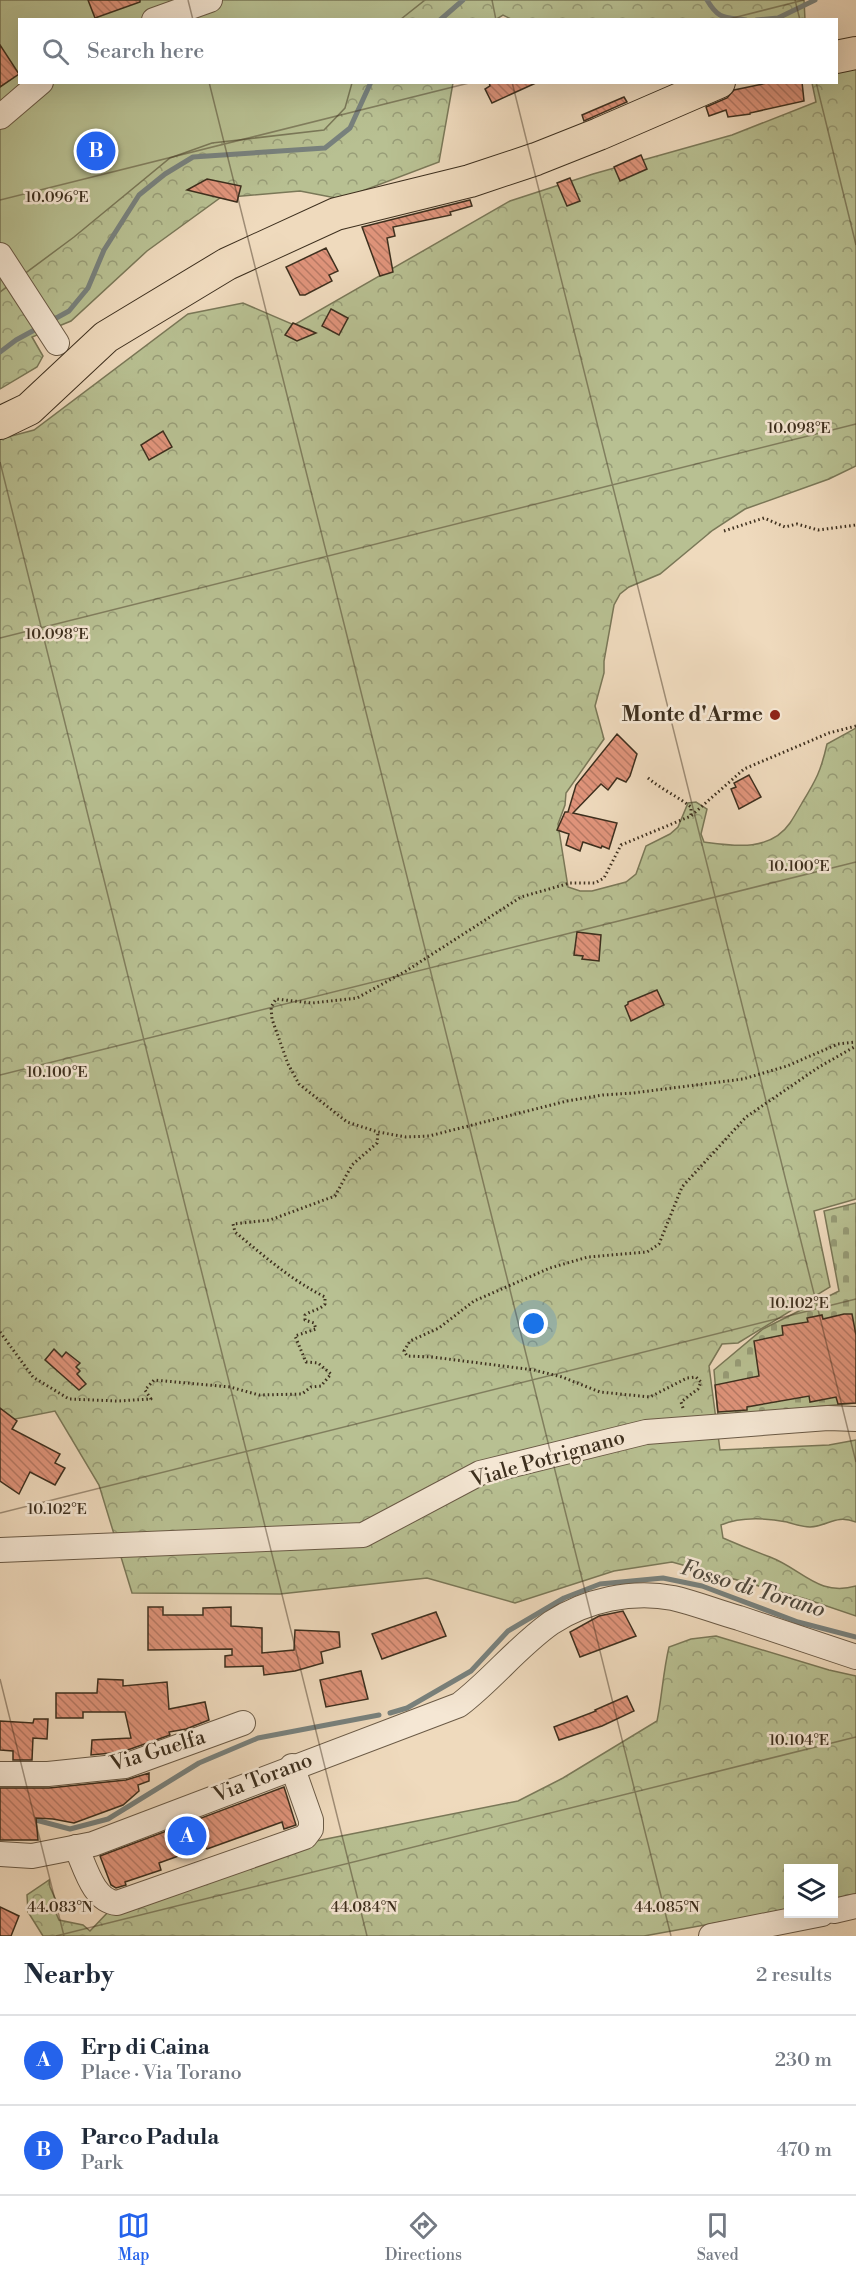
<!DOCTYPE html>
<meta charset="utf-8">
<style>
:root{--surface:#fff;--page:#f6f6f7;--text:#1f2937;--muted:#747a83;--line:#e0e1e3;--accent:#2563eb}
body{margin:0;font-family:"Libre Bodoni",serif;background:var(--page);color:var(--text)}
.controls{position:absolute;right:18px;bottom:18px;display:grid;overflow:hidden;border-radius:0px;box-shadow:0 6px 24px #0002}
.controls button{width:54px;height:54px;display:grid;place-items:center;padding:0;border:0;border-bottom:2px solid var(--line);background:var(--surface);color:var(--text);font:30px sans-serif}
.you{position:absolute;left:534px;top:1324px;width:21px;height:21px;margin:-15px;border:4px solid #fff;border-radius:50%;background:#1a73e8;box-shadow:0 0 0 9px #1a73e833}
.badge{display:grid;place-items:center;width:39px;height:39px;border-radius:50%;background:var(--accent);color:#fff;font-size:20px;font-weight:700}
.pin{position:absolute;translate:-50% -50%;border:3px solid #fff;box-shadow:0 2px 6px #0006}
.list{margin:0;padding:0;list-style:none}
h2{display:flex;justify-content:space-between;align-items:center;height:78px;margin:0;padding:0 24px;font-size:26px}
h2 small{font-size:20px;font-weight:400;color:var(--muted)}
.list li{display:grid;grid-template-columns:39px 1fr auto;gap:18px;align-items:center;box-sizing:border-box;height:90px;padding:0 24px;border-top:2px solid var(--line)}
.list b{display:block;font-size:22px;white-space:nowrap}
.list p{margin:0;font-size:20px;white-space:nowrap;color:var(--muted)}
.list em{font-size:20px;font-style:normal;color:var(--muted)}
.icon{flex:none;width:33px;height:33px;fill:none;stroke:currentColor;stroke-width:2;stroke-linecap:round;stroke-linejoin:round}
.map{position:relative;flex:none;width:856px;height:1936px;overflow:hidden}
.search{position:absolute;background:var(--surface);box-shadow:0 6px 24px #0002;left:18px;right:18px;top:18px;height:66px;display:flex;align-items:center;gap:15px;box-sizing:border-box;padding:0 21px;border-radius:0px;color:var(--muted);font-size:22px}
.sheet{height:258px;background:var(--surface)}
nav{display:flex;justify-content:space-around;align-items:center;box-sizing:border-box;height:84px;border-top:2px solid var(--line);background:var(--surface);font-size:16px;color:var(--muted)}
nav a{display:grid;justify-items:center;gap:3px}
nav .on{color:var(--accent)}
.map>svg:first-child{display:block}
.forest{fill:url(#forest-crowns);stroke:#7a7858;stroke-width:1.5}
.cemetery{fill:url(#cemetery-stones);stroke:#7a7858;stroke-width:1.5}
.park{fill:#b8c092;stroke:#7a7858;stroke-width:1.5}
.lines{fill:none;stroke-linecap:round;stroke-linejoin:round}
.stream{stroke:#78817d;stroke-width:5}
.building{fill:url(#building-back-hatch);stroke:#3d2f1e;stroke-width:1.5}
.minor-casing{stroke:#6a5a46;stroke-width:26}
.major-casing{stroke:#3d2f1e;stroke-width:34}
.path{stroke:#3d2f1e;stroke-width:3;stroke-dasharray:1.5 3;stroke-linecap:butt}
.minor{stroke:#f5e7d4;stroke-width:24}
.major{stroke:#efdabd;stroke-width:32}
.ticks{fill:none;stroke:#3d2f1e;stroke-width:1.5;stroke-opacity:0.45}
.poi-dot{fill:#8f2418;stroke:#f5e7d4;stroke-width:2}
.labels{text-anchor:middle;dominant-baseline:central;stroke-width:5;stroke-linejoin:round;paint-order:stroke}
.poi-label{font-size:21px;font-weight:bold;fill:#3d2f1e;stroke:#f5e7d4;text-anchor:end}
.street-label{font-size:21px;fill:#3d2f1e;stroke:#f5e7d4}
.water-label{font-size:22px;font-style:italic;fill:#514a3e;stroke:#f5e7d4}
.ticks-label{font-size:15px;text-anchor:middle;fill:#3d2f1e;stroke:#f5e7d4;stroke-width:5;stroke-linejoin:round;paint-order:stroke}
</style>
<div class="map">
<svg width="856" height="1936" viewBox="0 0 856 1936">
<defs>
<pattern id="forest-crowns" width="20" height="18" patternUnits="userSpaceOnUse" patternTransform="scale(1.5)"><rect width="20" height="18" fill="#b8c092"/><path d="M2 6a3 3 0 1 1 6 0M12 15a3 3 0 1 1 6 0" fill="none" stroke="#979c77"/></pattern>
<pattern id="cemetery-stones" width="16" height="16" patternUnits="userSpaceOnUse" patternTransform="scale(1.5)"><rect width="16" height="16" fill="#b8c092"/><path d="M2 7V4a2 2 0 0 1 4 0v3zM10 15v-3a2 2 0 0 1 4 0v3z" fill="#979c77"/></pattern>
<pattern id="building-back-hatch" width="6" height="6" patternUnits="userSpaceOnUse" patternTransform="scale(1.5)"><rect width="6" height="6" fill="#e0947b"/><path d="M-1 5l2 2M0 0l6 6M5-1l2 2" fill="none" stroke="#b77964"/></pattern>
</defs>
<rect width="100%" height="100%" fill="#efdabd"/>
<filter id="stains"><feTurbulence type="fractalNoise" baseFrequency=".00333" numOctaves="4"/><feColorMatrix values="0 0 0 0 .2 0 0 0 0 .09 0 0 0 0 .02 0 0 0 .5 -.17"/></filter>
<radialGradient id="worn" r=".72"><stop offset=".6" stop-color="#630" stop-opacity="0"/><stop offset="1" stop-color="#630" stop-opacity=".3"/></radialGradient>
<g class="forest">
<path d="M332,0H804L805,20H513L503,15L495,20H331Z"/>
<path d="M856,67V466L829,479L745,509L713,530L660,574L629,587L620,594L614,605L604,661V673L595,706L604,739L566,793L565,805L558,824L568,887L580,891H592L626,882L636,874L646,846L670,834L678,827L688,803L696,802L707,809L701,834L704,842C734,846 770,852 790,823C794,817 798,810 802,803C816,780 821,771 827,744L856,728V1199L814,1211L830,1287L738,1343L722,1344L709,1366L720,1450L829,1445L856,1440V1522C835,1514 829,1526 810,1527C803,1527 794,1524 787,1522C766,1518 742,1516 721,1525L723,1538C739,1545 754,1551 770,1557C802,1569 818,1597 856,1586V1616L806,1599L672,1562L614,1571L515,1603L427,1578L280,1594L132,1593L99,1485L55,1411L0,1422V439L34,430L188,314L243,303L294,325L510,201L593,174L732,135L816,102L812,83L836,82L837,72Z"/>
<path d="M252,83H453L439,162L341,199L300,191L220,198L147,251L71,321L32,337L43,356L37,367L0,389V290Z"/>
<path d="M716,1636L829,1670L856,1676V1899L834,1902V1868H788V1910L644,1936H43L28,1912L27,1895L49,1880L50,1887L59,1907L56,1913L59,1920L83,1925L90,1931L111,1909L316,1841L518,1801L563,1778L657,1721C662,1697 663,1672 669,1647L691,1639Z"/>
</g>
<path class="cemetery" d="M856,1203V1403L718,1416L714,1370L763,1329L839,1291L824,1211Z"/>
<path class="park" d="M0,0H425L401,19L20,20V82L352,83L345,108L324,130L212,143L170,158L74,237L0,292Z"/>
<g class="lines">
<g class="stream">
<path d="M707,0C719,20 724,17 746,20"/>
<path d="M440,20L463,0"/>
<path d="M756,20L778,18L815,0"/>
<path d="M49,322L69,311L88,288L104,250L139,195L165,174L193,157L325,148L350,128L371,82"/>
<path d="M0,352L16,340L38,328"/>
<path d="M390,1713L407,1708L471,1671L508,1631L564,1598L600,1584L663,1578L702,1586L798,1622L856,1637"/>
<path d="M32,1819L70,1829L108,1819L199,1763L258,1738L379,1715"/>
</g>
</g>
<g class="building">
<path d="M88,0H140V2L95,18Z"/>
<path d="M0,45L19,74L0,87Z"/>
<path d="M489,82H538L492,103L485,89L490,86Z"/>
<path d="M772,82H802L804,101L750,113V114L728,117L726,110L709,116L706,107L727,98L734,90Z"/>
<path d="M624,97L627,102L584,121L582,115Z"/>
<path d="M641,155L647,169L620,181L614,167Z"/>
<path d="M570,178L580,201L567,206L557,183Z"/>
<path d="M207,179L241,186L237,202L187,190Z"/>
<path d="M470,200L472,206L450,212L451,215L393,227L395,236L387,238L393,272L380,276L362,227Z"/>
<path d="M326,248L338,271L329,275L332,281L305,295H300L286,267Z"/>
<path d="M331,309L348,318L339,335L322,326Z"/>
<path d="M293,323L316,333L297,341L285,335Z"/>
<path d="M163,431L172,447L149,460L141,445Z"/>
<path d="M617,734L637,754L630,776L626,782L617,778L608,790L601,784L573,813L617,823L609,849L602,846L601,848L583,842L580,851L566,845L569,834L557,830L565,812H568L576,785Z"/>
<path d="M749,775L761,797L739,809L731,789L736,787L734,783Z"/>
<path d="M577,932L601,935L599,961L582,959L583,956L574,955Z"/>
<path d="M657,990L664,1005L631,1021L625,1006L628,1004V1002Z"/>
<path d="M844,1314H852L856,1335V1403L838,1404L836,1397L810,1402L809,1396L747,1407V1410L718,1412L715,1385L759,1376L754,1341L783,1335L782,1326L808,1322L807,1318L822,1315L823,1319Z"/>
<path d="M54,1349L62,1357L66,1352L80,1363L76,1367L80,1371L77,1374L86,1384L79,1390L45,1360Z"/>
<path d="M0,1408L17,1421L12,1429L60,1454L55,1463L65,1468L55,1485L30,1472L19,1494L0,1481Z"/>
<path d="M148,1607H163V1615H203V1608L231,1607V1626L262,1628V1653L294,1650L295,1630L339,1632L340,1647L321,1652L323,1663L295,1671L264,1675L263,1666L225,1667V1656L232,1655V1649L148,1650Z"/>
<path d="M623,1611L636,1636L580,1657L570,1632L599,1616Z"/>
<path d="M436,1612L446,1636L382,1659L372,1634Z"/>
<path d="M361,1671L368,1699L326,1707L320,1680Z"/>
<path d="M98,1679L123,1680V1686L167,1682L169,1709L205,1702L209,1720L186,1729L169,1732L170,1735L122,1752L91,1755L92,1740L131,1738L125,1712H83V1718H56V1693H97Z"/>
<path d="M627,1696L634,1711L602,1726L559,1740L554,1727L596,1711L595,1710Z"/>
<path d="M34,1719H48L47,1739L33,1738L32,1760H13V1751L0,1750V1721L33,1723Z"/>
<path d="M149,1773V1781L138,1785L139,1791L123,1805L74,1823L53,1819L36,1818L38,1840H0V1788H49L126,1780Z"/>
<path d="M284,1787L296,1825L284,1829L282,1822L207,1849L206,1846L159,1863L161,1870L125,1882L126,1885L116,1888L111,1885L100,1856Z"/>
<path d="M0,1907L19,1916L11,1936H0Z"/>
</g>
<g class="lines">
<defs>
<g id="minor">
<path d="M154,20L210,0"/>
<path d="M0,117L41,82"/>
<path d="M0,255L57,343"/>
<path d="M0,1550L363,1535L480,1473L646,1432L828,1418L856,1419"/>
<path d="M0,1774H48L125,1766L243,1723"/>
<path d="M76,1847C85,1866 93,1901 117,1903L305,1837L311,1829V1820L292,1766"/>
<path d="M0,1854L32,1856L93,1844L459,1705C492,1680 517,1647 551,1623C586,1600 632,1590 673,1598C695,1603 717,1612 739,1618C778,1631 817,1644 856,1657"/>
<path d="M834,1911L856,1906"/>
<path d="M711,1936L822,1914"/>
</g>
<g id="major">
<path d="M836,57L856,53"/>
<path d="M0,423L29,409L106,337L227,264L336,214L470,181L536,159L599,134L719,82"/>
</g>
</defs>
<use href="#minor" class="minor-casing"/>
<use href="#major" class="major-casing"/>
<g class="path">
<path d="M724,531L764,518L785,527L797,524L818,530L856,525"/>
<path d="M856,726L829,733L744,769L691,816L621,845L604,878L595,883H570L521,897L406,971L357,998L312,1003L276,999L271,1007L272,1019L288,1064L299,1084L347,1122L378,1132L406,1137L429,1136L567,1101L603,1095L633,1093L743,1079L787,1066L838,1044L856,1042"/>
<path d="M648,778C661,789 677,796 691,807V816"/>
<path d="M0,1332L33,1377L69,1399L118,1401L151,1399L145,1390L154,1380L230,1387L259,1395L302,1394L311,1387L321,1386L331,1374L318,1363L306,1362L295,1336L316,1329L314,1323L305,1320V1315C312,1310 320,1310 325,1304V1297C291,1280 264,1256 235,1232L233,1224L270,1220L335,1196L352,1165L377,1143L378,1132"/>
<path d="M683,1408L681,1402L698,1389L701,1382L696,1377L687,1378L650,1397L600,1392L562,1377L534,1370L432,1357L407,1356L404,1351L410,1341L439,1328L474,1301L550,1268L588,1257L647,1252L659,1244L682,1187L746,1117L819,1067L856,1046"/>
</g>
<use href="#minor" class="minor"/>
<use href="#major" class="major"/>
</g>
<path class="ticks" d="M188,0L193,20M492,0L496,20M795,0L800,20M725,20L804,0M209,82L671,1936M512,82L856,1462M816,82L856,245M0,200L473,82M0,462L367,1936M0,638L856,424M0,1075L856,862M0,1513L856,1299M0,1679L64,1936M56,1936L856,1737"/>
<circle class="poi-dot" cx="775" cy="715" r="6"/>
<g class="labels">
<g class="poi-label">
<text x="763" y="715">Monte d'Arme</text>
</g>
<g class="street-label">
<text transform="translate(548 1459) rotate(-16)">Viale Potrignano</text>
<text transform="translate(158 1751) rotate(-17)">Via Guelfa</text>
<text transform="translate(263 1778) rotate(-21)">Via Torano</text>
</g>
<g class="water-label">
<text transform="translate(753 1589) rotate(17)">Fosso di Torano</text>
</g>
</g>
<g class="ticks-label">
<text x="57" y="202">10.096°E</text>
<text x="799" y="433">10.098°E</text>
<text x="57" y="639">10.098°E</text>
<text x="799" y="871">10.100°E</text>
<text x="57" y="1077">10.100°E</text>
<text x="799" y="1308">10.102°E</text>
<text x="57" y="1514">10.102°E</text>
<text x="799" y="1745">10.104°E</text>
<text x="60" y="1912">44.083°N</text>
<text x="364" y="1912">44.084°N</text>
<text x="667" y="1912">44.085°N</text>
</g>
<rect width="100%" height="100%" filter="url(#stains)"/>
<rect width="100%" height="100%" fill="url(#worn)"/>
</svg>
<div class="controls">
<button><svg class="icon" aria-label="layers" viewBox="0 0 24 24"><path d="M12 4l9 5-9 5-9-5zM3 14l9 5 9-5"/></svg></button>
</div>
<div class="you"></div>
<div class="pin badge" style="left:187px;top:1836px">A</div>
<div class="pin badge" style="left:96px;top:151px">B</div>
<div class="search"><svg class="icon" aria-label="search" viewBox="0 0 24 24"><circle cx="10" cy="10" r="6"/><path d="M15 15l6 6"/></svg>Search here</div>
</div>
<section class="sheet">
<h2>Nearby<small>2 results</small></h2>
<ul class="list">
<li><span class="badge">A</span><div><b>Erp di Caina</b><p>Place · Via Torano</p></div><em>230 m</em></li>
<li><span class="badge">B</span><div><b>Parco Padula</b><p>Park</p></div><em>470 m</em></li>
</ul>
</section>
<nav>
<a class="on"><svg class="icon" aria-label="map" viewBox="0 0 24 24"><path d="M3 6l6-2 6 2 6-2v14l-6 2-6-2-6 2zM9 4v14M15 6v14"/></svg>Map</a>
<a><svg class="icon" aria-label="directions" viewBox="0 0 24 24"><path d="M12 3l9 9-9 9-9-9zM9 14v-3h6M13 9l2 2-2 2"/></svg>Directions</a>
<a><svg class="icon" aria-label="saved" viewBox="0 0 24 24"><path d="M7 4h10v16l-5-4-5 4z"/></svg>Saved</a>
</nav>
